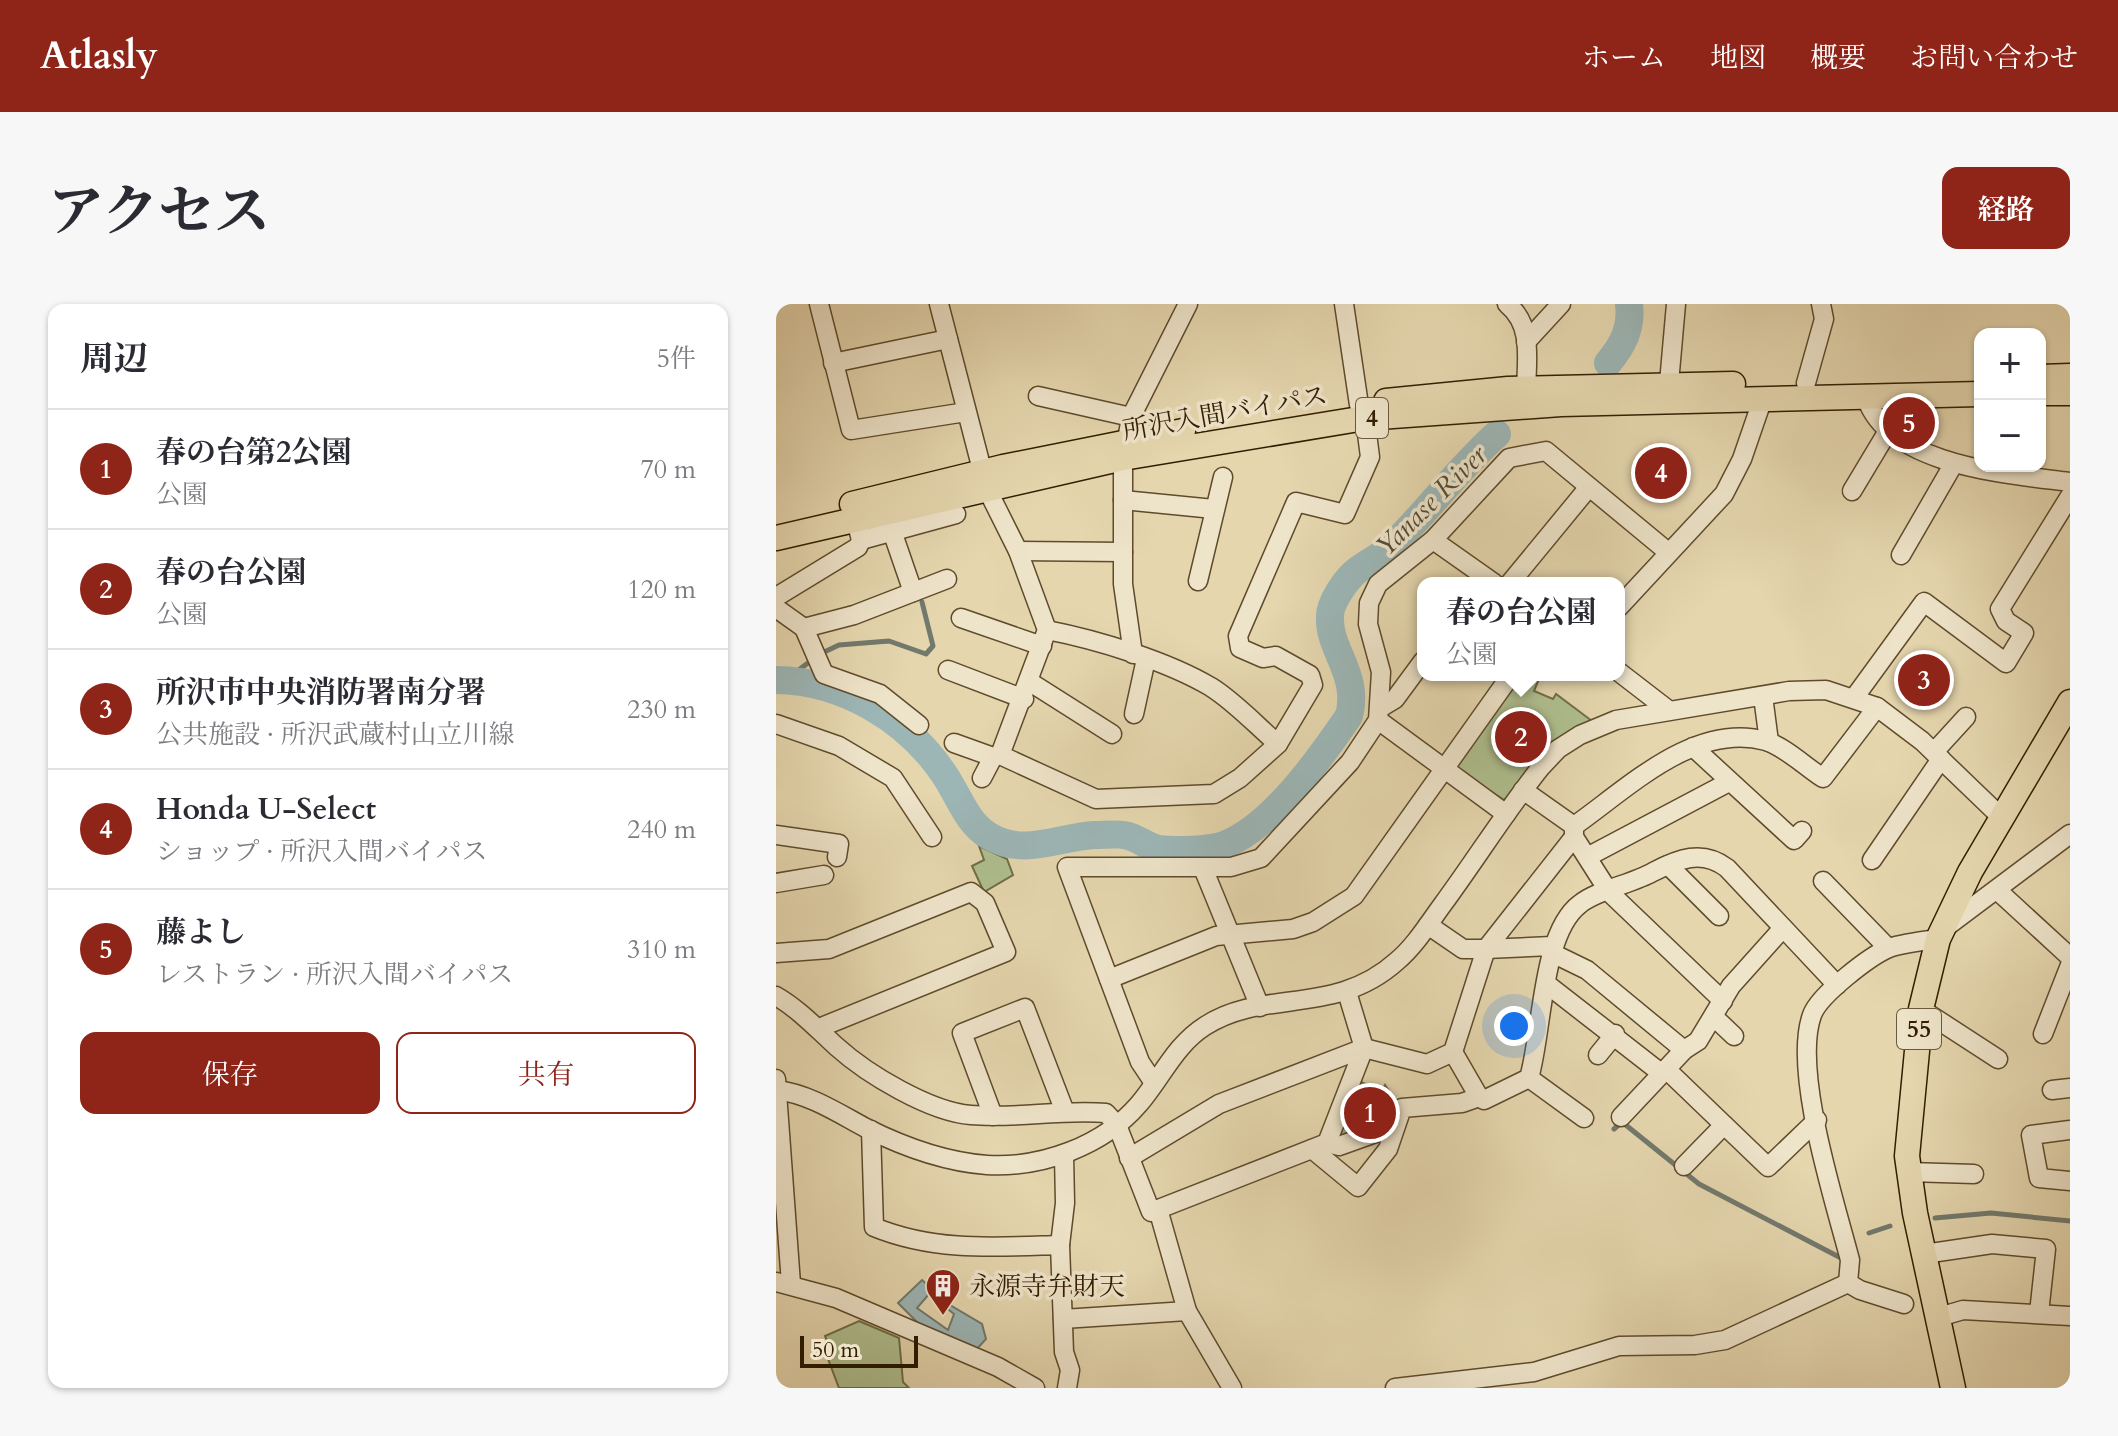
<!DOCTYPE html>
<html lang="ja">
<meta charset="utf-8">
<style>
:root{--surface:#fff;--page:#f7f7f7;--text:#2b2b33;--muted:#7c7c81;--line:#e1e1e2;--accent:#8f2418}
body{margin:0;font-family:Cardo,"Noto Serif JP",serif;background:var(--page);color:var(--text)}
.controls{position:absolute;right:24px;top:24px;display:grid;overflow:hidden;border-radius:16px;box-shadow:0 2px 6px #0004}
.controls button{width:72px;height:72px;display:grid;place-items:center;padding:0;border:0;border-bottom:2px solid var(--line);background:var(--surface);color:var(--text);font:40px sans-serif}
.scale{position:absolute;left:24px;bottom:20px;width:118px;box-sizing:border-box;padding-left:8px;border:4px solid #321d00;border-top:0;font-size:22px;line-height:28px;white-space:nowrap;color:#321d00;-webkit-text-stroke:6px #eee4ca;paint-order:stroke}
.you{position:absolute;left:738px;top:722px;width:28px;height:28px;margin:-20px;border:6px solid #fff;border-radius:50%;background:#1a73e8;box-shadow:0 0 0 12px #1a73e833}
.badge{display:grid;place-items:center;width:52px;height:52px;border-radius:50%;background:var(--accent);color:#fff;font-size:26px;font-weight:700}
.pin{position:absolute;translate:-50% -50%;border:4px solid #fff;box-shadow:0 2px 8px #0006}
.popup{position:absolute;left:641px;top:273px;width:208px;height:104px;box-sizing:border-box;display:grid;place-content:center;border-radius:16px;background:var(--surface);filter:drop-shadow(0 2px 6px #0005);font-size:26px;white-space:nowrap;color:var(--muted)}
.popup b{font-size:30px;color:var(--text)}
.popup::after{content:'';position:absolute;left:50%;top:100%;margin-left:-16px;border:16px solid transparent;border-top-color:var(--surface)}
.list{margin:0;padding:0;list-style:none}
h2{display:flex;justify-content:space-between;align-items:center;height:104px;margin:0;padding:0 32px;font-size:34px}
h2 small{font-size:26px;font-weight:400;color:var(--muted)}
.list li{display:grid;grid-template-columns:52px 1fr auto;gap:24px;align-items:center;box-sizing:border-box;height:120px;padding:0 32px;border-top:2px solid var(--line)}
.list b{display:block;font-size:30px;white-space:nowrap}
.list p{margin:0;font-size:26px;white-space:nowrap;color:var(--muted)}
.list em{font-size:26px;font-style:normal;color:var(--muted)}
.actions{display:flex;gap:16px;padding:24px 32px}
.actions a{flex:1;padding:18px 0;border:2px solid var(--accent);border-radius:16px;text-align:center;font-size:28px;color:var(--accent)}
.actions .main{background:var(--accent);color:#fff}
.map{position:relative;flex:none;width:1294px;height:1084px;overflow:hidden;border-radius:16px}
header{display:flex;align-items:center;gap:48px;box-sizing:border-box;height:112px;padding:0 40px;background:var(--accent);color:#fff}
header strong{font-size:38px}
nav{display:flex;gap:44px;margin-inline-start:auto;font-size:28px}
.intro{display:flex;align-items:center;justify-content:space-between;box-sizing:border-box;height:192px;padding:0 48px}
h1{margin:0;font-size:56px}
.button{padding:20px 36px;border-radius:16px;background:var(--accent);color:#fff;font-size:28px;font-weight:700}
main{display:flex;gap:48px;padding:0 48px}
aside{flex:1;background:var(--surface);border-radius:16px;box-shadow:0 2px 6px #0004}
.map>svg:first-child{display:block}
.green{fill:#afbf8f;stroke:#706e48;stroke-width:2}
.water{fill:#9cb6b6;stroke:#72796d;stroke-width:2;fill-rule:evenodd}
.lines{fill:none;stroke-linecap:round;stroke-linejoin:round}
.stream{stroke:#72796d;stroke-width:5}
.river{stroke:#9cb6b6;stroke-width:28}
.minor-casing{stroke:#5f4b2c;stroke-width:21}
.major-casing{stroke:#321d00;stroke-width:27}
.minor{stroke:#eee4ca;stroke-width:18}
.major{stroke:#e5d6ae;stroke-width:24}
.labels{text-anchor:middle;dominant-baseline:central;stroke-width:7;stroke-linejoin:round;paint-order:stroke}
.shield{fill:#eee4ca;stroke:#6a593d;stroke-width:2}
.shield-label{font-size:24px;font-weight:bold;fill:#321d00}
.street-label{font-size:26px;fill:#321d00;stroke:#eee4ca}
.poi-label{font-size:26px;fill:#321d00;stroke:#eee4ca;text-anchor:start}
.water-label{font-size:28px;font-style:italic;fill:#524b37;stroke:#eee4ca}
</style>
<header>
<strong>Atlasly</strong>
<nav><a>ホーム</a><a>地図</a><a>概要</a><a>お問い合わせ</a></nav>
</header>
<div class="intro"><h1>アクセス</h1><a class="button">経路</a></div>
<main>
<aside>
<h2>周辺<small>5件</small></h2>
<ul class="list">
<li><span class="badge">1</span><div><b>春の台第2公園</b><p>公園</p></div><em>70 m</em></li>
<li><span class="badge">2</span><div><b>春の台公園</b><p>公園</p></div><em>120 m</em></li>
<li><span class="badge">3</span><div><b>所沢市中央消防署南分署</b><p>公共施設 · 所沢武蔵村山立川線</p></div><em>230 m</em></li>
<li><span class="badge">4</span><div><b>Honda U-Select</b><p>ショップ · 所沢入間バイパス</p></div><em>240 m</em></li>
<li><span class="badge">5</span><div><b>藤よし</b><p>レストラン · 所沢入間バイパス</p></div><em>310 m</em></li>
</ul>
<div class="actions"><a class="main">保存</a><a>共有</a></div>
</aside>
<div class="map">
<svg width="1294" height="1084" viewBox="0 0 1294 1084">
<rect width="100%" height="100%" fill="#e5d6ae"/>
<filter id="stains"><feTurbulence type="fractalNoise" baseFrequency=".0025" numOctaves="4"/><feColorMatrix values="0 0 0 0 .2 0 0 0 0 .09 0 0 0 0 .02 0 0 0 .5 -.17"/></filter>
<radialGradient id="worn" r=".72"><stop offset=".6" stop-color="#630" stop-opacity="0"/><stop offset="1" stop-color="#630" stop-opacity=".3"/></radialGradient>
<g class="green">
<path d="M745,371L763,375L758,387L777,395L780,390L816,417L728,496L680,465L681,459Z"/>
<path d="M203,542L231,555L237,571L208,588L196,562L208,556Z"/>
<path d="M585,778L606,787L609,781L622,800L611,819L560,837Z"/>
<path d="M83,1017L123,1034L127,1078L133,1084H63L52,1055L58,1052L49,1032Z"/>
</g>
<path class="water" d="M146,976L174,1001L206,1020L210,1035L200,1046L142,1019L122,999ZM153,990L178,1010L172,1026L141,1004Z"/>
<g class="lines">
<g class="stream">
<path d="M44,350L63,341L113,337L150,350L157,342L146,298"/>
<path d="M9,376L36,356"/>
<path d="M838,825L846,818L923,880L1065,954"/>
<path d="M1159,914L1215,909L1294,917"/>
<path d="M1093,929L1114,922"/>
</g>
<g class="river">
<path d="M832,59C847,41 856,24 853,0"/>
<path d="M0,376C67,377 131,415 168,470C183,492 190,518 213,532C249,553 281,533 319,531C333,531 347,528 360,535C367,538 374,543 382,545C399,547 432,546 448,541C496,523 545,453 573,412C584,370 552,346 554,312C554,299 568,279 577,270C589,259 606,253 617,241C653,205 683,164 721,130"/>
</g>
<defs>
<g id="minor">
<path d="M43,0L75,126L190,108"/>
<path d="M163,0L211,185L242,247L271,326L224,451L320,495L438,490L464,474L502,440L537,381L534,371L500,352L487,354L464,344L462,332L520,198L569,210L594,153L589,114"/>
<path d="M568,0L583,101"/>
<path d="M731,0C760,23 749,63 750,96"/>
<path d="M750,38L785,0"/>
<path d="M57,59L172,35"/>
<path d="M893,79L900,0"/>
<path d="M1030,79L1048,15L1045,0"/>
<path d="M1089,90C1109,162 1232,170 1294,178"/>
<path d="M262,92L355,113"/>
<path d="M351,136L355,113L412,0"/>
<path d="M347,154V280L357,350"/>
<path d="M1076,187L1112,127"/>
<path d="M347,196L438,205"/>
<path d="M116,227L137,288"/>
<path d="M85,236L180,210"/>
<path d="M657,236L718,279"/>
<path d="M242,247L347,248"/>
<path d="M1125,251L1177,161"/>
<path d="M422,277L447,173"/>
<path d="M734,279L813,183"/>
<path d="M0,293L82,243L85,236L80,216"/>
<path d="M843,303L948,190L966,155L987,94"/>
<path d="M0,304L28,324L48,370L104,390L143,421"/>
<path d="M185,314L266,342"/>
<path d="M28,324L78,311L171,275"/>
<path d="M271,326C322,336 391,357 435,383C459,398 481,422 502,440"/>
<path d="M172,366L248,395"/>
<path d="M843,368L891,405"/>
<path d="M254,378L336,430"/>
<path d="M987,392L993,438"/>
<path d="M1078,394L1148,298L1230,359L1248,329L1230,317L1224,305L1294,192"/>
<path d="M604,404L619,395L647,357"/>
<path d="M358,410L370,355"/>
<path d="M602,416L730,510"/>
<path d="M0,420L63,442L117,474L156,533"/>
<path d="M178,439L217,453L224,451"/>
<path d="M917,443L1018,536L1026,527"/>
<path d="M1158,448L1190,413"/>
<path d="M206,474L217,453"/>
<path d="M747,486L798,522V533L833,588L947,697"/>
<path d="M798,522C851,485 919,417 990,437C1009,443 1030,463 1047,474L1101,403"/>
<path d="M0,531L63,540L61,553"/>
<path d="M813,552L953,478"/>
<path d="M1096,556L1165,455"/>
<path d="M892,561L943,612"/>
<path d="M427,564L484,703"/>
<path d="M1047,577L1112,644"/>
<path d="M0,579L48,571"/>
<path d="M1221,586L1294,653"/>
<path d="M652,621L687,645H710L677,748"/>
<path d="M1166,626L1294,530"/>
<path d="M776,642L710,645L798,533"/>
<path d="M774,648L811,666L908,746"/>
<path d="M0,649L53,645L195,588L209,599L230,648L43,724"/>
<path d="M333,675L440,632L517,625L537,618L578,592L735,371"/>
<path d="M772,681L885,769"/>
<path d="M0,692C24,706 41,725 61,743C91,770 154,808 195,811C240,815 285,805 330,809L341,821L375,908L551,839L588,744L571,688"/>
<path d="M1145,705L1222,755"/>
<path d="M939,714L958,732"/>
<path d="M1267,730L1294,661"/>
<path d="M822,751L839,730"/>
<path d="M890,765L992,863L1041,816"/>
<path d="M753,774L808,814"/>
<path d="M0,775L15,980"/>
<path d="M378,779L364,758L291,563H455L485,554L574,458L602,416L605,368L592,320L593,299L602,280L657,236L733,154L770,147L892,248"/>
<path d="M1,786C33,790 62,809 90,824C126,842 170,858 211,861C266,864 327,842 363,800C386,773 399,741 429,722C487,684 559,713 621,657C639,642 653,619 667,600C700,555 730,507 765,463L782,445L804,431L840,416L1013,387L1050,386L1101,403L1146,437L1224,512"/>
<path d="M1276,786L1294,784"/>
<path d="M217,812L186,729L249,704L289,808"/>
<path d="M845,813L908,746L922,737L955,682L1007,624"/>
<path d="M95,826L98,923C159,948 220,943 284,941"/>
<path d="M1294,826L1255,831L1263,874L1294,877"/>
<path d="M551,839L563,842L619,822"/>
<path d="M536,845L582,883L612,845L626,804L686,799L703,793"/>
<path d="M288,851L289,899L284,941L288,1048L294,1066L291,1084"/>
<path d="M353,854L443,800L588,744L651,760L677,748L703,793L708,796L753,774C767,727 765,629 804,600C821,586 856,580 877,568C902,555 926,545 951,564L1061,681"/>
<path d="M908,862L948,821"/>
<path d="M1133,868L1198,870"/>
<path d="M382,905L411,1007L456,1084"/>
<path d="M1148,950L1216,940L1270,945L1263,1009"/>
<path d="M0,978L60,994L222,1063L259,1084"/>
<path d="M1072,979L1074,956C1059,898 1016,766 1036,711C1043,691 1094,652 1113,644C1128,639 1146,637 1162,635"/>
<path d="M1072,979L1084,986L1128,1000"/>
<path d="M1163,1013L1187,1006L1294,1012"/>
<path d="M287,1015L411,1007"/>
<path d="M619,1084L758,1068L843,1042L919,1041L949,1036L1072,979"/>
</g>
<g id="major">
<path d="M1264,73L1294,72"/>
<path d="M1264,89H1294"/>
<path d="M610,97L732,85L957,80"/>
<path d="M76,200L227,163L407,127"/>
<path d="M0,234L347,154L589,114L785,100L1204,90"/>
<path d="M1177,1084L1139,909L1131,852L1145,705L1162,635L1194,568L1294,398"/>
</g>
</defs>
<use href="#minor" class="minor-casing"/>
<use href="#major" class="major-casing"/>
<use href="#minor" class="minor"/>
<use href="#major" class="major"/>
</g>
<defs>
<symbol id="building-pin" viewBox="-11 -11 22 30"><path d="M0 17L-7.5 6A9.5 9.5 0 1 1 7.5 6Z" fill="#8f2418" stroke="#eee4ca"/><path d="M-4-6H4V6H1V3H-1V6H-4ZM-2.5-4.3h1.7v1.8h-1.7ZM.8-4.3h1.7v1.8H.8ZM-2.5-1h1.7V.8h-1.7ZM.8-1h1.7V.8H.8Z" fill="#fff"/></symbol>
</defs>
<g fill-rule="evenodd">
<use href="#building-pin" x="147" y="962" width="40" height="54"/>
</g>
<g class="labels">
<g class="shield">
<rect x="580" y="94" width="32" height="40" rx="6"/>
<rect x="1121" y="705" width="44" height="40" rx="6"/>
</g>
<g class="shield-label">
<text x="596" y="114">4</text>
<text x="1143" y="725">55</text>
</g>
<g class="street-label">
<text transform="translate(449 109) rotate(-10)">所沢入間バイパス</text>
</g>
<g class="poi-label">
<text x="193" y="982">永源寺弁財天</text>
</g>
<g class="water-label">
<text transform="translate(655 197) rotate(-45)">Yanase River</text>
</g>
</g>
<rect width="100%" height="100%" filter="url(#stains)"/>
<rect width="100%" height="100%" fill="url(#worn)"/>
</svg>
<div class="controls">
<button>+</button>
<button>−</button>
</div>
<div class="scale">50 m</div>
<div class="you"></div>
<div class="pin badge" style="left:594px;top:809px">1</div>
<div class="pin badge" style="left:745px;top:433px">2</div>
<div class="popup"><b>春の台公園</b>公園</div>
<div class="pin badge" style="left:1148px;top:376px">3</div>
<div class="pin badge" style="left:885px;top:169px">4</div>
<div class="pin badge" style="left:1133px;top:119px">5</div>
</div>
</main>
